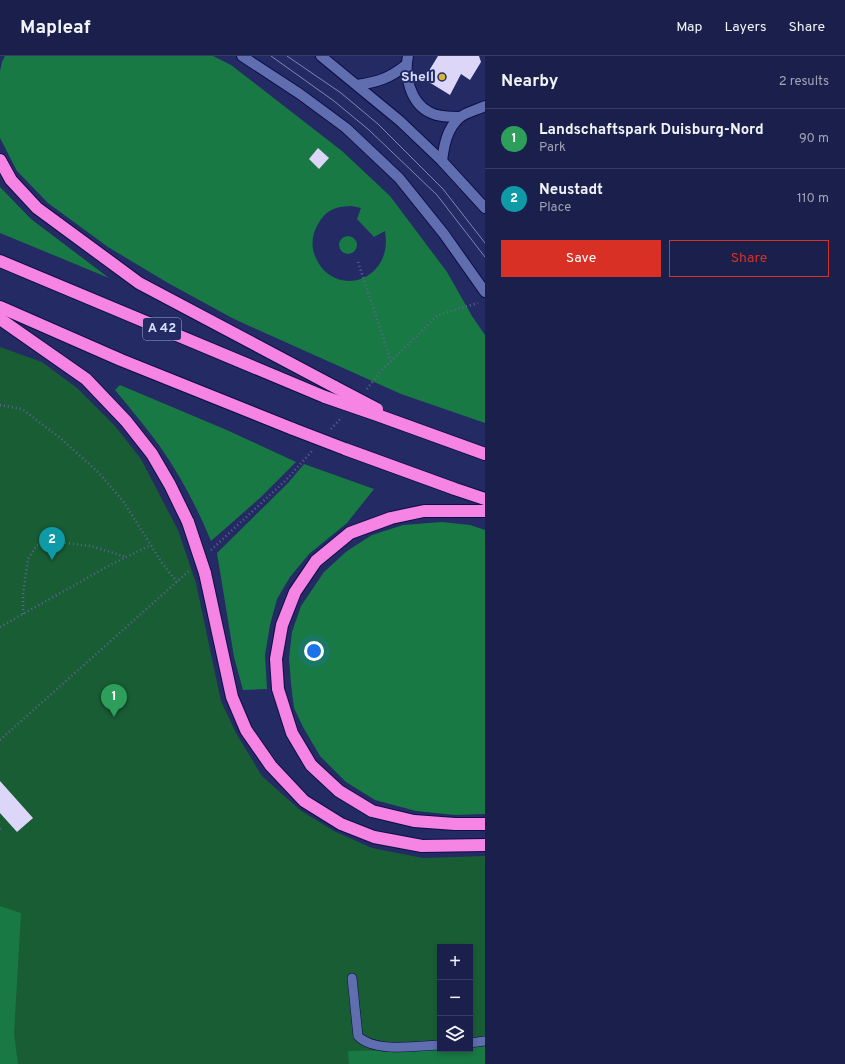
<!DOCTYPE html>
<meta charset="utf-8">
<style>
:root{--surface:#1a204b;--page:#272d55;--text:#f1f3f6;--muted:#9fa3b5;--line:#383e63;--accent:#d93025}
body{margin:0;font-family:Overpass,sans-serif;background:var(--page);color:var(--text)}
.controls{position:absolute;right:12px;bottom:12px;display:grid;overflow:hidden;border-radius:0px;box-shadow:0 2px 6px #0003}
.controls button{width:36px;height:36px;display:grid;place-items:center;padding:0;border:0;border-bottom:1px solid var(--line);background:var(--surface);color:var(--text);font:20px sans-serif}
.you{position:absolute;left:314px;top:595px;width:14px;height:14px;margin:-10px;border:3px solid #fff;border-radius:50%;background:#1a73e8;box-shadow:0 0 0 6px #1a73e833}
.badge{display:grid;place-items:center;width:26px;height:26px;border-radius:50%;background:var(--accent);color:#fff;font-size:13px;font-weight:700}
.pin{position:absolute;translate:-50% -33px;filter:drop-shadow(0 1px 2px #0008)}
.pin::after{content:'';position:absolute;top:21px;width:14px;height:12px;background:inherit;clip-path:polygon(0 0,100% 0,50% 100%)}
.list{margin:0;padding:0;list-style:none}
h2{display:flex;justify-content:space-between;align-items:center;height:52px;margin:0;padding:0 16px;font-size:17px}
h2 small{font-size:13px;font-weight:400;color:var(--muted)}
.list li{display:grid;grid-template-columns:26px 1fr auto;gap:12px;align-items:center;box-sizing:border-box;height:60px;padding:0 16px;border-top:1px solid var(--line)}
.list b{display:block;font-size:15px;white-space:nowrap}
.list p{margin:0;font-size:13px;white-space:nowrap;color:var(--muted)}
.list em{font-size:13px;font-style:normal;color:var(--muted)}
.actions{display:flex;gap:8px;padding:12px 16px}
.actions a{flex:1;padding:9px 0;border:1px solid var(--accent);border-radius:0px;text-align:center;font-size:14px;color:var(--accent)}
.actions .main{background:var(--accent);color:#fff}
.icon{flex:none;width:22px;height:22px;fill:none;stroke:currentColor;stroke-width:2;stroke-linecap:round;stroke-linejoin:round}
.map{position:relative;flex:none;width:485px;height:1008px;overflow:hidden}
header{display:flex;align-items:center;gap:24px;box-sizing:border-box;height:56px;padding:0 20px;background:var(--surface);border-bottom:1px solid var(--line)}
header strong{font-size:19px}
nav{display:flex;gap:22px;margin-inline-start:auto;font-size:14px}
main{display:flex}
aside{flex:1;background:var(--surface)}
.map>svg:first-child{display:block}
.green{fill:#195d35;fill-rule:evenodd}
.forest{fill:#197944;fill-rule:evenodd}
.building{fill:#dcd6f8}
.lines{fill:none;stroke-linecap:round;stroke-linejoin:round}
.lane-casing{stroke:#0e0e47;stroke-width:10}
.street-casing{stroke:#0e0e47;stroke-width:12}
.secondary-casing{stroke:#0e0e47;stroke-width:12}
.highway-casing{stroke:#0e0e47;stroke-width:14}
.path{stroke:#5d6495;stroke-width:2.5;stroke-dasharray:1 3;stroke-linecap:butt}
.lane{stroke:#606eaf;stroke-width:9}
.street{stroke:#606eaf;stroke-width:10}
.secondary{stroke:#606eaf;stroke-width:10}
.highway{stroke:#f684e4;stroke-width:12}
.tram{stroke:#7f86b2;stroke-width:1}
.highway-bridge-casing{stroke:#0e0e47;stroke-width:14;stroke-linecap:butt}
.highway-bridge{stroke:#f684e4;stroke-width:12}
.poi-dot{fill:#d6b534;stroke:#232a64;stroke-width:1.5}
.labels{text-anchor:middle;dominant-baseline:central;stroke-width:4;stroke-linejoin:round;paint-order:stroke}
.shield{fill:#232a64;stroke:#a1a8ce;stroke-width:1}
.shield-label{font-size:13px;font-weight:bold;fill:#d7defc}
.poi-label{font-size:14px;font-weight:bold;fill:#d7defc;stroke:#232a64;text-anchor:end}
</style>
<header>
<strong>Mapleaf</strong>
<nav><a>Map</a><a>Layers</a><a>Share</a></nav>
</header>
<main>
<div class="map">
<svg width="485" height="1008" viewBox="0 0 485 1008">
<rect width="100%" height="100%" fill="#232a64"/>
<path class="green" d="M0,291L42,306L77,332L115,370L141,403L178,474L196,527L221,645L236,677L262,720L300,754L334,775L372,792L423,802L485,800V1008H0ZM440,891H470V993H440Z"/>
<g class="forest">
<path d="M5,0H213L231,9L342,95L390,140L447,216L472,260L485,279V367L401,338L234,263L168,227L108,191L48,147L17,115L0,82V15L2,6ZM351,150L361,152L357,163L374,181L385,175C394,226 333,244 315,200C311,190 312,179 317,170C326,154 333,151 351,150Z"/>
<path d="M0,131L31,163L109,222L0,177Z"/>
<circle cx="348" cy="189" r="9"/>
<path d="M120,329L229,375L296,406L260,442L211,485C197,451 180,419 159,389C145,370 130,352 115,334Z"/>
<path d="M304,408L374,433L347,467L309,498L290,521L277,543L270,569L265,599L267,633L243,634L234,601L217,497L288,427Z"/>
<path d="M442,466L470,469L485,474V758L455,759L416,755L375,744L346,726L320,700L303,671L294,652L291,628L289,602L292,576L301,550L324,516L347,495L372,479L403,469Z"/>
<path d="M0,850L21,857L14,978L18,1008H0Z"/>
<path d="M485,990V1008H349L348,995L470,993V991Z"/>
</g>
<g class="building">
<path d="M438,0H479L481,6L470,24L461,18L450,39L424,23Z"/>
<path d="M318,92L329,102L319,113L309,103Z"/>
<path d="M0,725L33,762L17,776L0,757Z"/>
</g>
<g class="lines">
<defs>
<g id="lane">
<path d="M352,922L358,980C374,997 418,990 440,989"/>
<path d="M470,987L485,985"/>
</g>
<g id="street">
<path d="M408,0C404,19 410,46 429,56C438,61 450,61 460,61"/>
<path d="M357,29C378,26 390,22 406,9"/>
<path d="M442,105C444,89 447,73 459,62C466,56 477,54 485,50"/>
</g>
<g id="secondary">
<path d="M242,0L300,38L346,72L399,122L444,178L485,236"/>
<path d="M321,0L400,65L442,105L485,152"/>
</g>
<g id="highway">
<path d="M0,104L11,124L37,152L139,227L335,331"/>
<path d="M0,205L325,341"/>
<path d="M0,251L121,304L293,373"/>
<path d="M0,263L86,323L126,365L152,398L170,429L188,466"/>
<path d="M380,360L485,398"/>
<path d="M345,393L455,433L485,443"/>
<path d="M485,455H424L391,462L350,477L316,505L295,536L282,569L276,603L278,633L292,677L311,709L339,735L372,755L414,765L455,768H485"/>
<path d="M205,517L232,641L246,674L271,710L304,745L341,768L374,781L422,790L485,789"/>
</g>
</defs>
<use href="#lane" class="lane-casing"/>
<use href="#street" class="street-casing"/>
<use href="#secondary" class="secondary-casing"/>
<use href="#highway" class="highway-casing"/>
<g class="path">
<path d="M358,206L391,305"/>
<path d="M367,333L380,316L438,259L478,247"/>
<path d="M0,349L22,353L59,381L99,417L123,445L162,507L177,526"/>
<path d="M331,373L342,361"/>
<path d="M211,494L286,424L312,395"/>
<path d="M23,558V538L28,503L37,489L65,487L91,490L126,501"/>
<path d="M0,571L112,508L151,489"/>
<path d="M0,684L190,514"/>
<path d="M0,773L2,771"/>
</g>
<use href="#lane" class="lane"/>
<use href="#street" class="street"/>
<use href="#secondary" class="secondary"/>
<use href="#highway" class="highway"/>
<g class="tram">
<path d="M271,0L334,45L369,74L437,139L485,201"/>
<path d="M287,0L341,37L378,68L443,133L485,187"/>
</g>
<defs>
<g id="highway-bridge">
<path d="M335,331L377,353"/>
<path d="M325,341L380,360"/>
<path d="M293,373L345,393"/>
<path d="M188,466L205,517"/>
</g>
</defs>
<use href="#highway-bridge" class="highway-bridge-casing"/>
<use href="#highway-bridge" class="highway-bridge"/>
</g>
<circle class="poi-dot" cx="442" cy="21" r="4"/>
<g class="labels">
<rect class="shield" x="143" y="262" width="38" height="22" rx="3"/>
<g class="shield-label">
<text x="162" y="273">A 42</text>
</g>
<g class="poi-label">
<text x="434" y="21">Shell</text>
</g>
</g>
</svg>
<div class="controls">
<button>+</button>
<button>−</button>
<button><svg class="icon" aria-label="layers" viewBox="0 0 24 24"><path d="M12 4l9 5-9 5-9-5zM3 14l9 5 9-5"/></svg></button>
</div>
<div class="you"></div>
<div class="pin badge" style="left:114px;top:661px;background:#2e9e5b">1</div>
<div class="pin badge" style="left:52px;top:504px;background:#0f9aa8">2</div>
</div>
<aside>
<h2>Nearby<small>2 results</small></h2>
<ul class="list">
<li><span class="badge" style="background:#2e9e5b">1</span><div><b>Landschaftspark Duisburg-Nord</b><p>Park</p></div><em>90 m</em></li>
<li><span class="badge" style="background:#0f9aa8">2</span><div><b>Neustadt</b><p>Place</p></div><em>110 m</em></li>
</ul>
<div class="actions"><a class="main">Save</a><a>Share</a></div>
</aside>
</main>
